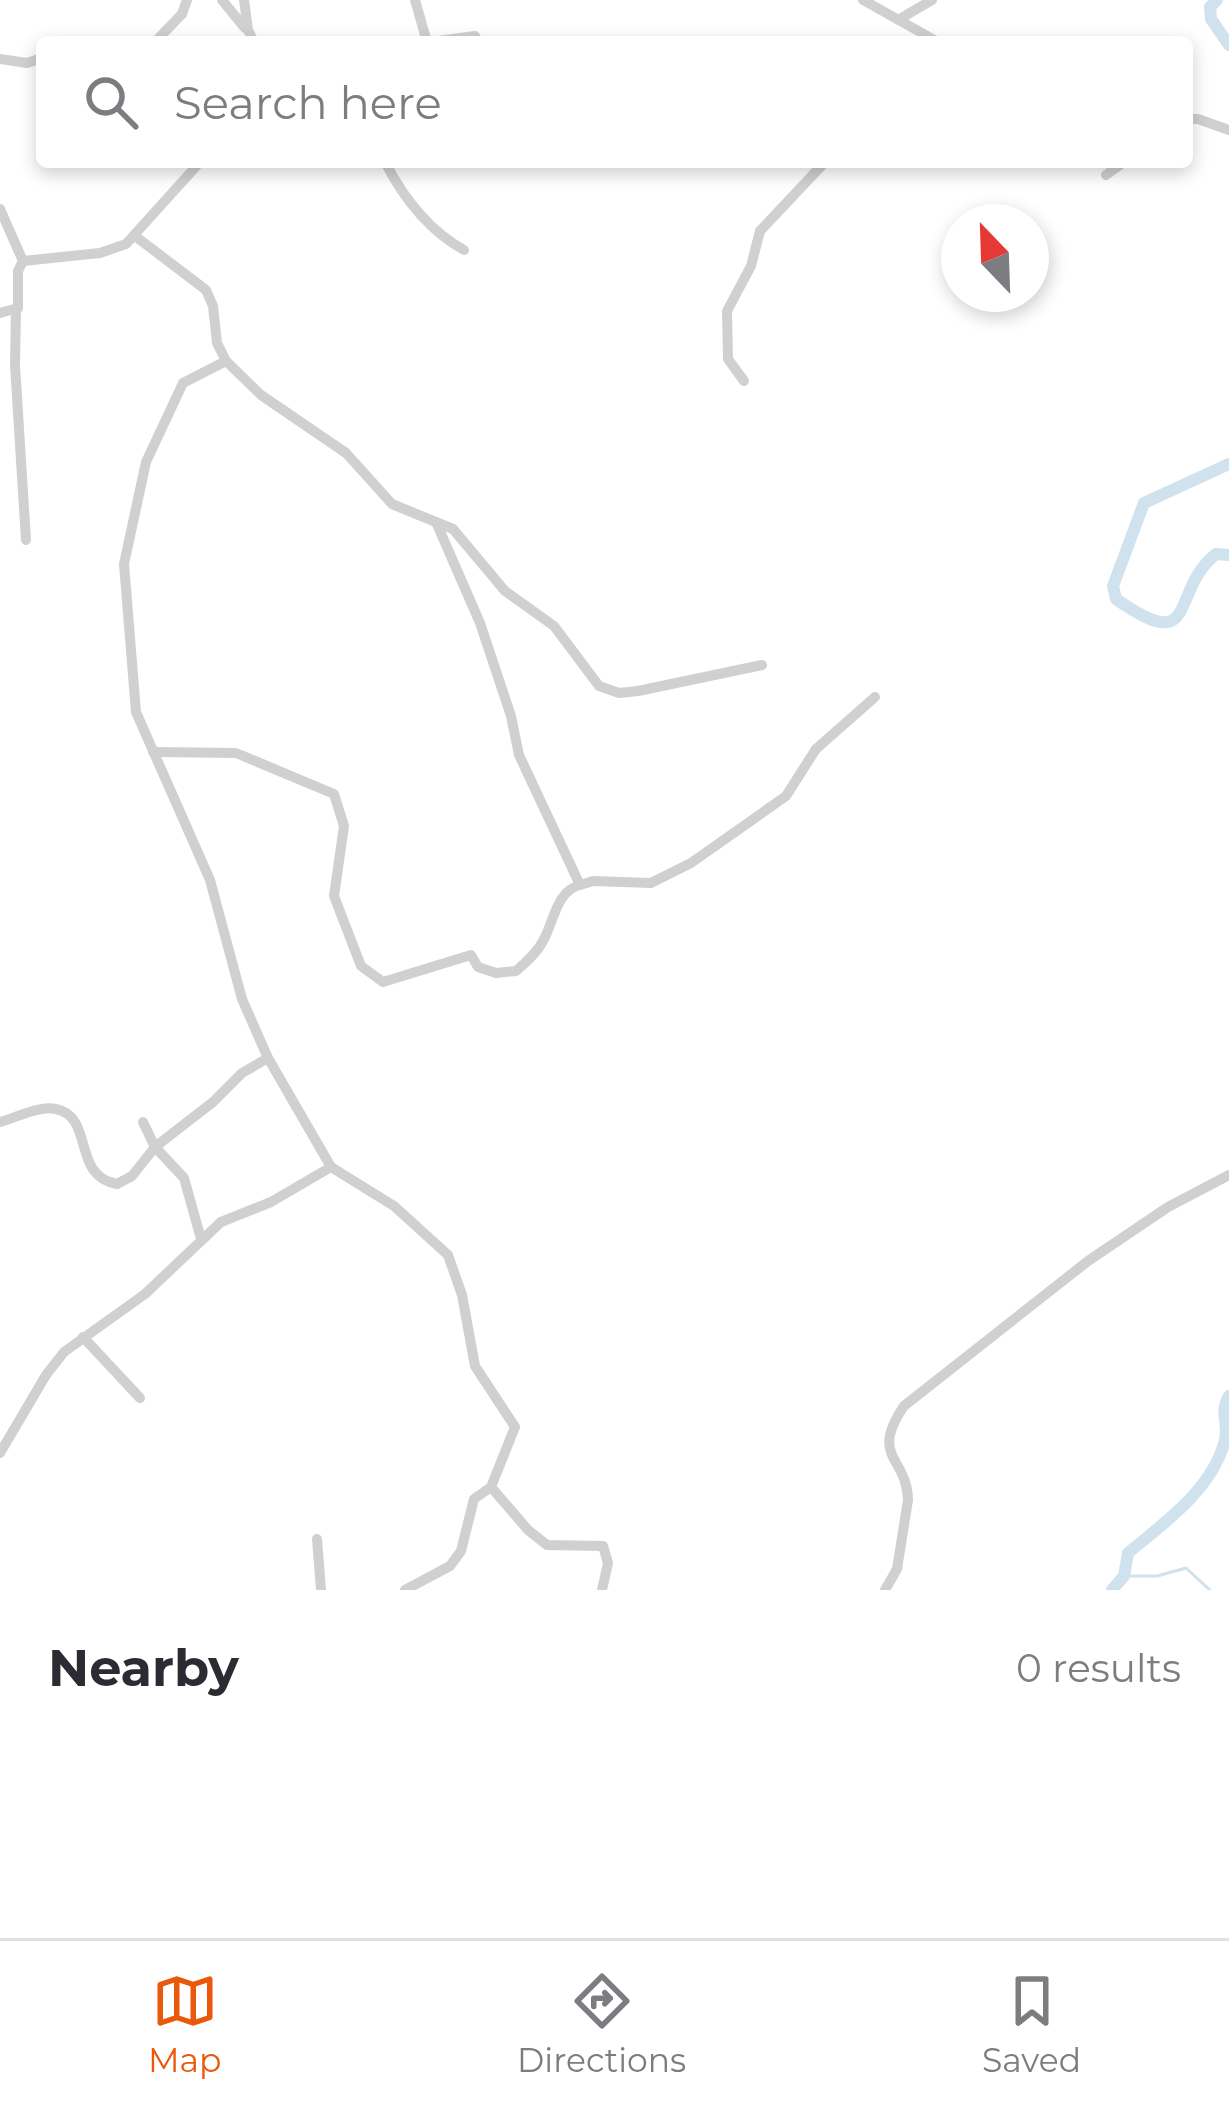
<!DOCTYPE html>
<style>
:root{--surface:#fff;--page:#f2f2f3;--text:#2b2b33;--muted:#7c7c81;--line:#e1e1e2;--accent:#ea580c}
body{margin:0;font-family:Montserrat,sans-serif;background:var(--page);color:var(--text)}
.compass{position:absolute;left:941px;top:204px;width:108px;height:108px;border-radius:50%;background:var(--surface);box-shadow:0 6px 18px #0003;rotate:337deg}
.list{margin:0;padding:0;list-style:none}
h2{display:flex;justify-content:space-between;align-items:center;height:156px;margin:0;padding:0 48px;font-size:51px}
h2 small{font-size:39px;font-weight:400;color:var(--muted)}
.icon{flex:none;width:66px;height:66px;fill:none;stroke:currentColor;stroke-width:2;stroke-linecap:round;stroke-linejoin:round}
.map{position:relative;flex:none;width:1229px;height:1590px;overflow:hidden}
.search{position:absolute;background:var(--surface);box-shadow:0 6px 18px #0003;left:36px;right:36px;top:36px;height:132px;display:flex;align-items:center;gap:30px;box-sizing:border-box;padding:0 42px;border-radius:12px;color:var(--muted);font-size:45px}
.sheet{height:348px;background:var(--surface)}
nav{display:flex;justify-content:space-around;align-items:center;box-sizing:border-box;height:168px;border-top:3px solid var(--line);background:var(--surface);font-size:33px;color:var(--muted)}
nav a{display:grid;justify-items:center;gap:6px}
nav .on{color:var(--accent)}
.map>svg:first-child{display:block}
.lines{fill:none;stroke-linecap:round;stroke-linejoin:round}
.stream{stroke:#cfe2ee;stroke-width:3}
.river{stroke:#cfe2ee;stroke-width:12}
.minor{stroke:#d0d0d0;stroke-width:10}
</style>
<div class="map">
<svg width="1229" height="1590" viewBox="0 0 1229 1590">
<rect width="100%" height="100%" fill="#fff"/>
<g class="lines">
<path class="stream" d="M1124,1576H1157L1186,1568L1210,1590"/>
<g class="river">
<path d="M1217,0L1210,7L1211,19L1229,45"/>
<path d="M1229,464L1144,503L1113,586L1116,599C1200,658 1169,591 1216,554L1229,555"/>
<path d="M1112,1590L1124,1576L1128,1553C1164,1523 1213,1489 1225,1440C1229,1424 1219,1411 1229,1396"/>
</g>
<g class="minor">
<path d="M222,0L245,28"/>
<path d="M244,0L248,30L254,42"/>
<path d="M415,0L427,42"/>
<path d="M863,0L938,42"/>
<path d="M898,20L932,0"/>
<path d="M155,42L182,14L187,0"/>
<path d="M431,42L475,36L478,42"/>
<path d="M0,59L27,63L42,58"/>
<path d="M1187,119H1198L1229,130"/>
<path d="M385,162C404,199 428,230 464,250"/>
<path d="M1106,175L1124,162"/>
<path d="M0,209L23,261"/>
<path d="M135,236L206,290L213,306L217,343L226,361L261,395L346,453L392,504L453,529L505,591L554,626L599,686L619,693L638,691L762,665"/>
<path d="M16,309L15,365L26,540"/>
<path d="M0,313L18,308V271L23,261L100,253L126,244L200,162"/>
<path d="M226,361L183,383L146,462L124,564L136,712L210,880L242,999L268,1058L331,1167L394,1206L448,1255L462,1295L475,1366L515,1427L491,1487L528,1530L547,1545L603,1546L608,1563L602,1590"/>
<path d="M744,381L728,359L727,311L751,266L760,231L825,162"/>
<path d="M436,522L480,623L511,716L519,755L580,885L593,881L651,883L691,863L786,796L816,749L875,697"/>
<path d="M153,752L236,753L334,794L344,826L334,896L361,966L383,982L471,955L478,967L496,973L516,971C526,962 537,953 543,941C554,922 556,891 580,885"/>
<path d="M0,1122C15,1118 40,1105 56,1109C95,1117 71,1176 117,1184L132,1176L155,1147L213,1102L242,1073L268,1058"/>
<path d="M143,1122L155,1147L184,1178L201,1239"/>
<path d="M83,1337L140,1398"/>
<path d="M0,1453L46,1375L64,1352L145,1294L221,1222L271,1202L331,1167"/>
<path d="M317,1539L321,1590"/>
<path d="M405,1590L450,1566L461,1551L474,1499L491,1487"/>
<path d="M885,1590L897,1569L908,1500C907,1456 869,1458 904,1406L1088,1261L1168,1207L1229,1175"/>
</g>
</g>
</svg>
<svg class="compass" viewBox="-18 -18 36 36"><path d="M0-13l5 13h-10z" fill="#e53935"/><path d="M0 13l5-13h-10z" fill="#7c7c81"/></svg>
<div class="search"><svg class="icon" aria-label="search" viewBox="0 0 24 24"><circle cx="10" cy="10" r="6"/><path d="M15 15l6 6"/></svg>Search here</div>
</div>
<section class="sheet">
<h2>Nearby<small>0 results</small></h2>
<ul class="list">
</ul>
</section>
<nav>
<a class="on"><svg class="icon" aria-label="map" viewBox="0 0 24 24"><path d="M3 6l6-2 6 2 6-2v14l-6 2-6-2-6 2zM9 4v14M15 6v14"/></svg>Map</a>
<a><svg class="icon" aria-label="directions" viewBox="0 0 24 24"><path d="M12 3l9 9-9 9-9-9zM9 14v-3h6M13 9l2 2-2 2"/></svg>Directions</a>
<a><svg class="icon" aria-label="saved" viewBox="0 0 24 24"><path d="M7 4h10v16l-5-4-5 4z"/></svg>Saved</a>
</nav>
